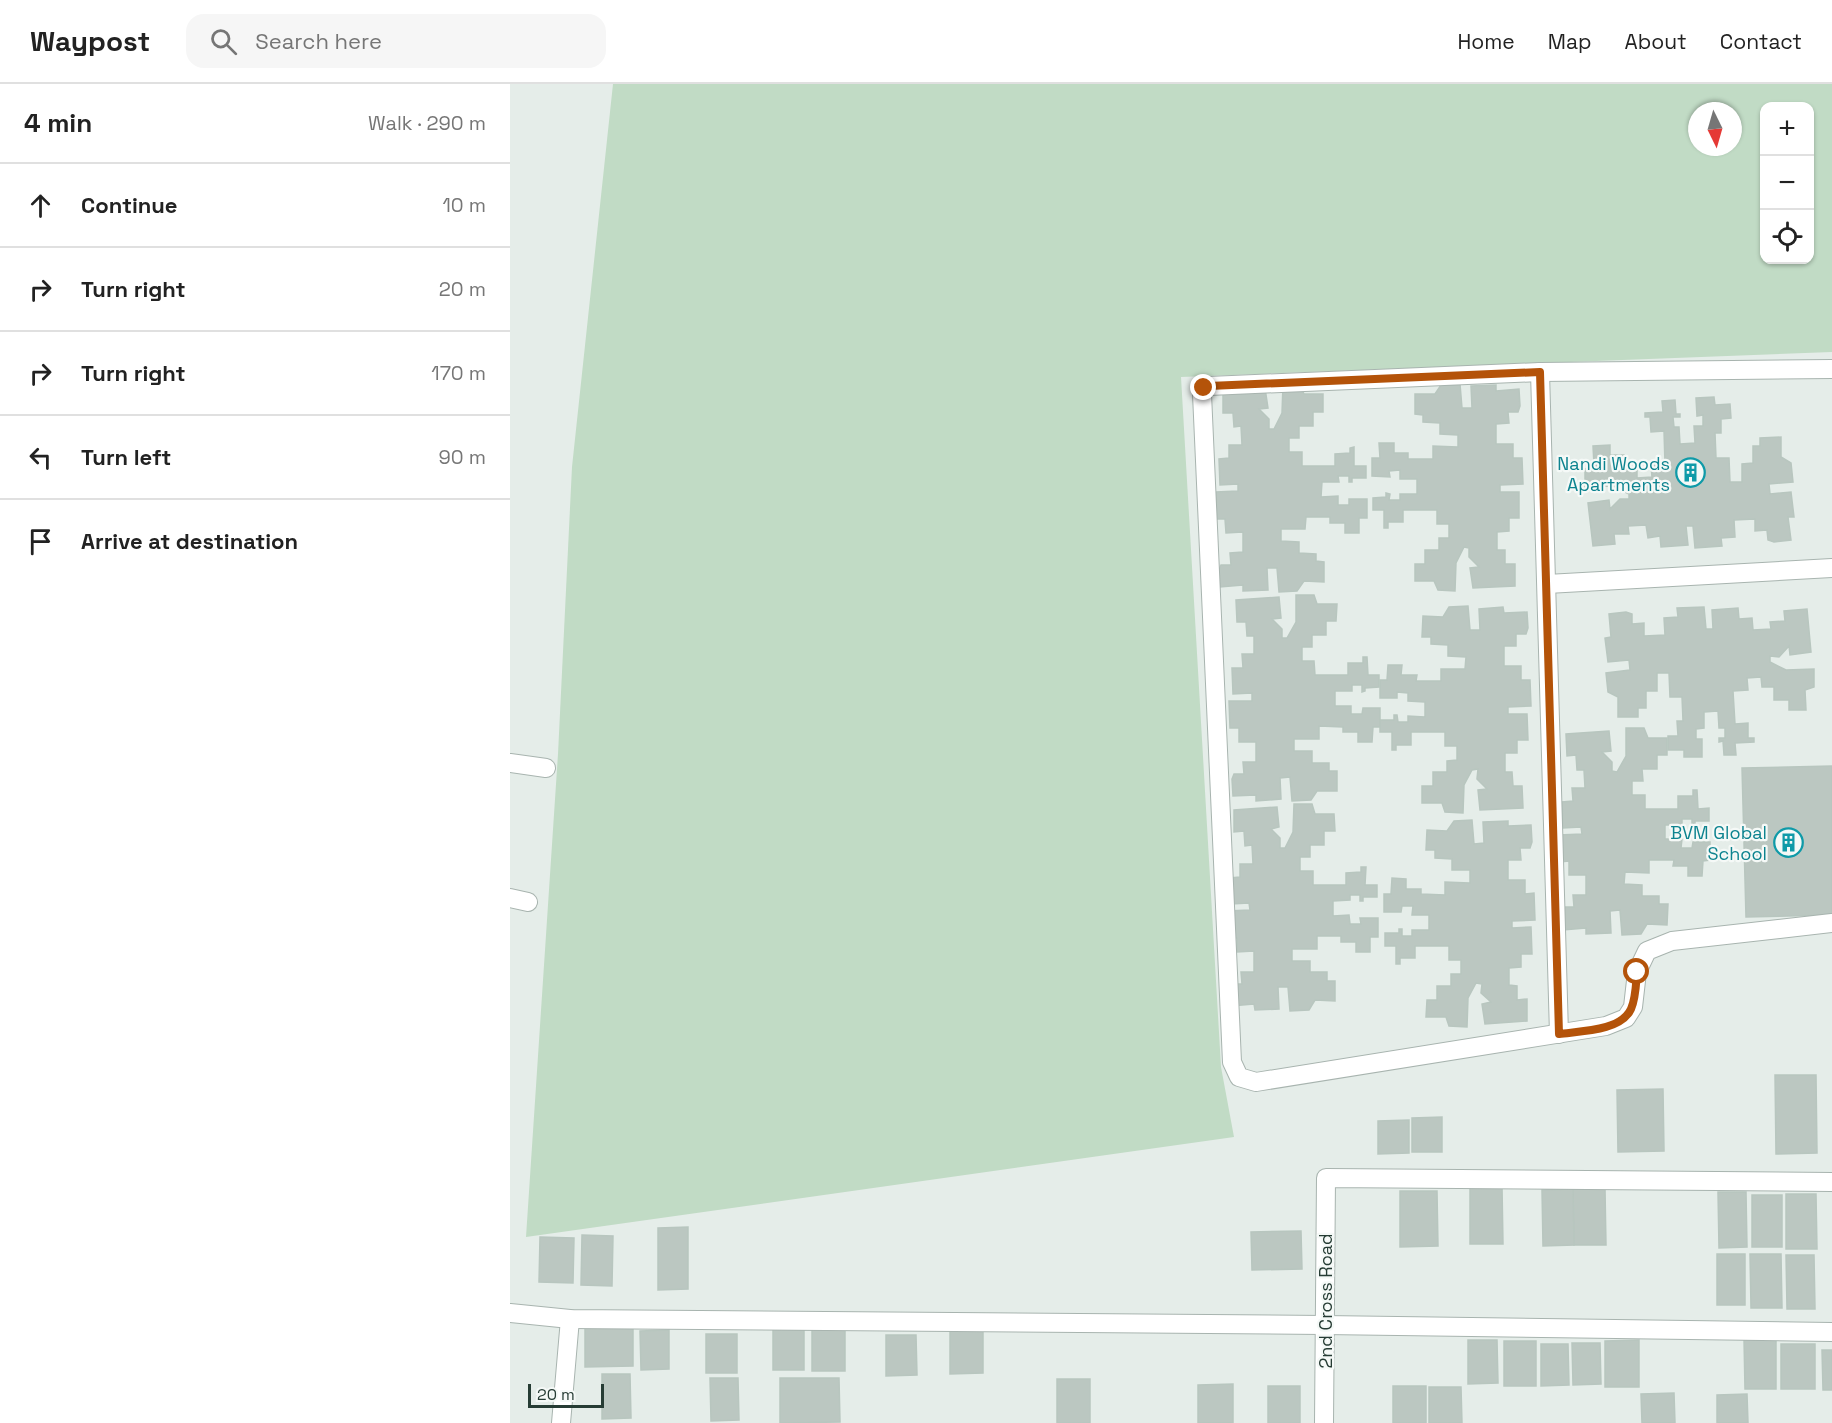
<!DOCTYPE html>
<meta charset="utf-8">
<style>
:root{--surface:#fff;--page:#f6f6f6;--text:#222;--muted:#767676;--line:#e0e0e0}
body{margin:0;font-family:"Space Grotesk",sans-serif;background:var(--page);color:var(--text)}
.controls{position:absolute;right:18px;top:18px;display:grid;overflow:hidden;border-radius:12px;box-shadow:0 2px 4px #0004}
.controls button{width:54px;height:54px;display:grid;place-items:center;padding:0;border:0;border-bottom:2px solid var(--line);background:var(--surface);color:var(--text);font:30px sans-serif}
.compass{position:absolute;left:1178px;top:18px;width:54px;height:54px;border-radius:50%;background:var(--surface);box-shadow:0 2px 4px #0004;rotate:175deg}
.scale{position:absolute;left:18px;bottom:15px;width:76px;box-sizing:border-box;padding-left:6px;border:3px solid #263c34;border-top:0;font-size:16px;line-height:21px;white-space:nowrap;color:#263c34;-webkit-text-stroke:4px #f5f9f7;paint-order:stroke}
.stop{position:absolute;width:18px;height:18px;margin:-14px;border:4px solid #b45309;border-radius:50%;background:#fff}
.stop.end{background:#b45309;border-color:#fff;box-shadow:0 2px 6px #0008}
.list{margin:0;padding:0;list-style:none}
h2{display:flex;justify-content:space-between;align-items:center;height:78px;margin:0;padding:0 24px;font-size:26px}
h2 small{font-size:20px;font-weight:400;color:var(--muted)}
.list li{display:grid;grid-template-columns:39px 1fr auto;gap:18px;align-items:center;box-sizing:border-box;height:84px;padding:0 24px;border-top:2px solid var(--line)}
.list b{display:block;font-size:22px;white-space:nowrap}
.list em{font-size:20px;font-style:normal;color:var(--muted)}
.icon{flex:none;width:33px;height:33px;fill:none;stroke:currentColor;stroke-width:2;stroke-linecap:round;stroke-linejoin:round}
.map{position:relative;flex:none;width:1322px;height:1339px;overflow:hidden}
header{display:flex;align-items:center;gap:36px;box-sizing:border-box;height:84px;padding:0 30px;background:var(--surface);border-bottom:2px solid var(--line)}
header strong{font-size:28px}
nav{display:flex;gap:33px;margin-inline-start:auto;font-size:21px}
.search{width:420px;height:54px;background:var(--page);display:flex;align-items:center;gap:15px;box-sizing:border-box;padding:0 21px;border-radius:18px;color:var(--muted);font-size:22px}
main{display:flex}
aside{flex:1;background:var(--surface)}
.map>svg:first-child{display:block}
.green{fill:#c1dbc5;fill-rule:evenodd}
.building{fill:#bbc7c1;stroke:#b8c6bf;stroke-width:1.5}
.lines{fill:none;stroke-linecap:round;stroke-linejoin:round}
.minor-casing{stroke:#a8b4af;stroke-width:20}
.minor{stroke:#fff;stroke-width:18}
.route{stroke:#b45309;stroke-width:8}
.labels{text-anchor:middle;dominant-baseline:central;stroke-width:4.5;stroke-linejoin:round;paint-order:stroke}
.culture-label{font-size:18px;fill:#0d838f;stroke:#f5f9f7;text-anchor:end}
.street-label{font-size:18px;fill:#263c34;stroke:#f5f9f7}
</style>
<header>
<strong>Waypost</strong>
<div class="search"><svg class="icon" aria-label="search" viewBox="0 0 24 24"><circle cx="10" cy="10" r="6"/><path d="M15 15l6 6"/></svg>Search here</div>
<nav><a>Home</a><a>Map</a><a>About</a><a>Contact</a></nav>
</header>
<main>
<aside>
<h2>4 min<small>Walk · 290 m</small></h2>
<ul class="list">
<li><svg class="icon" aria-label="ahead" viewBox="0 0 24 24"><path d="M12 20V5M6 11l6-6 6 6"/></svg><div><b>Continue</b></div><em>10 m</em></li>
<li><svg class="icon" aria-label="right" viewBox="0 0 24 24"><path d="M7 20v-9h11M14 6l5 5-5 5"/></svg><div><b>Turn right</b></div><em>20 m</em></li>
<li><svg class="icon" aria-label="right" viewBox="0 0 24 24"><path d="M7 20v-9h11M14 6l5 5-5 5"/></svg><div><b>Turn right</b></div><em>170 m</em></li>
<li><svg class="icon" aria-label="left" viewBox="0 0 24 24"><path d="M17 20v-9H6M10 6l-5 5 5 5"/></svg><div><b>Turn left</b></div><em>90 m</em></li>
<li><svg class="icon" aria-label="arrive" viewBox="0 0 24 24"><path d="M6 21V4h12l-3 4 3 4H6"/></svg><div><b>Arrive at destination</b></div></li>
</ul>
</aside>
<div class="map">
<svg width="1322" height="1339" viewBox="0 0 1322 1339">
<rect width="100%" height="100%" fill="#e5ede9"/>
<path class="green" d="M103,0H1322V268L671,293L711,983L724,1053L16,1153L48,670L62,383ZM1254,22H1300V176H1254ZM1187,27H1223V63H1187Z"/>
<g class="building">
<path d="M950,300L952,324H962L961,302L986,301V307L1009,305L1010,322L1008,328H998L999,339L986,340V360H1003V374H1012L1013,400L990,401V408H1009V434H999V447L987,448V466H995V480H1005V502L963,504L960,484L969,483L959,473V464L954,463L946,479L945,507L928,506L924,497H905V480H915V466H929V454H939V440H927V426H893V438H878V444H874V426H863V414L876,413V409L880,410L879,416H890V410H907V395H890V386L879,387L880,393L862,392V374H870L869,359H884V369H898V375H923V362L948,363V351L930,350V339L913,338V331L905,330V310H925L931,301Z"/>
<path d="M773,301H790L794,310H813V328H803V342H789V354H779V368H792V382H825V370L840,369V364L844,363V382H856V394H842V398H839V392H828L829,398H812L811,413L828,412V421H839V415H857V434H849V449H835V439H820V433H796L795,445H771V457L789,458V469L806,470V477L814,478V498L794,497L787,507L769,508L767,484H757L758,506L733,507V501L710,503L709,486L711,481H721L720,469L733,468V448L716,449L715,435H707L706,408L728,407V400L710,401L709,375L719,374V361H732L731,342L724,343L723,329H713V306L755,304L758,324L749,325L759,335V345H764L772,329Z"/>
<path d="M1204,313L1205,321L1220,320L1221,334L1211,335V349H1205L1206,374H1219L1220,398H1232V380L1243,379V362H1250V354L1271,353V373L1281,379L1283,398L1259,400L1260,410L1281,408L1284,433H1278L1281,456L1264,458L1258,456L1257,446L1245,447V435L1224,436L1225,453L1211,454L1212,462L1185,464L1183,442H1176L1178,461L1151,463L1150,452L1138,454L1136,441L1118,442L1119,450H1104L1105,460L1083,462L1078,419L1099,416L1100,425L1110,415H1119V410L1103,402L1075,403V385L1084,381L1083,362L1100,361V371H1114L1115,385L1127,384V394L1142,393L1141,381L1155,380L1154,347L1141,348L1140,333H1135V329L1153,328L1152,317L1165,316L1166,330H1170V333H1163L1164,343H1169L1170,360L1185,359L1184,342H1193V331L1187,332L1186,314Z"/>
<path d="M786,511H804L807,520H827L826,537H816V551H802V563H792V577H804L805,591H838V579H853V573H857L858,591H869V603L855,604V607L852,608V601H842V607H825V622H841V630H852L853,624H870V643H863L862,658H848V648H833V643L809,642V655H784V667H802V679H819V687H827V707H807L801,716L782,717L780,693L770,694L771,715L746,717V711L723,712L722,695L724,690H734L733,678H746V658H729V644H720L719,617H742V609L723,610L722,584H733L732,570H744V552H737L736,538H727L726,516L769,513L771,534L762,535L772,545V554H777L786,538Z"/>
<path d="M958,522L960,546H970L969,525L993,523L994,529L1017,528L1018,544L1016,550H1006V562H994V582H1011V596H1020L1021,622L998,623V630H1017L1018,656H1007V669H995V688H1002L1003,702H1012L1013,724L970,726L968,706L977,705L967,695L968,685L962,686L954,701L953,729L935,728L932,719H912V702H923V688H937V677L947,676V662H935V648H901V661H886V666H882V648H870V636H884V631H887L888,638H898V632L915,633V618L898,617V609L887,608V614H870V596H877L878,581H892L891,591H907L906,597H931V585H955L956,573L938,572V561L921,560V553H912L913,532L933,533L939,523Z"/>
<path d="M1194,523L1196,545H1203L1202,526L1228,524L1229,535L1242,534L1243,546L1261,545L1260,538L1275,537L1274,527L1297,525L1301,568L1280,571L1279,562L1269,573L1260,572V578L1276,586L1304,585V603L1295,606L1296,626H1279V616H1264V603H1252L1251,593L1237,594L1238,606L1223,607L1225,640L1238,639V654H1244V658L1225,659L1226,671H1214L1213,657L1209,658V654H1215V644H1209L1208,627L1194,628V644L1186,645V655H1192V673H1174V666H1158V652H1168L1167,637H1173L1172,613H1160L1159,589H1147V607H1136V624H1128V633H1108V613L1098,608L1096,589L1120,586L1119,576L1098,578L1095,554L1101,553L1099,530L1116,528L1122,530V540L1134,539V552L1155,551L1154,534L1168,533L1167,524Z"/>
<path d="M1116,644H1134L1138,654H1157V671H1147V685H1132L1133,697H1122V711H1135V725H1168V712H1183V706H1187L1188,725L1199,724V737H1185V741H1182V735H1172V741H1155V755H1172L1171,764H1182L1183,758H1200V776L1193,777L1192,792H1178V782H1163L1164,776H1139V789L1115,788L1114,800L1132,801V812H1149V820H1158L1157,841L1137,840L1131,850L1112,851L1110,826L1100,827L1101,849L1076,850V844L1053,846L1054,823H1064L1063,811H1076V791H1059V777L1050,778L1049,751L1072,750L1071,743L1053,744L1052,718L1063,717L1062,704H1075L1074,686H1067L1066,671L1057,672L1056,650L1099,647L1101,667L1092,668L1102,678V687L1107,688L1116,672Z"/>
<path d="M1322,682V831L1236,833L1232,684Z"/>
<path d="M784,720H802L805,730H824L825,747H814V761H800V773H790V787H803V801H836V789L851,788V783H856L855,801H867V813H853V817H850V811H840V816L823,817V832L839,831L840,840H851L850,834H868V853H860V868H846V858H831V852H807V865H782V877H800V888H817V897H825V917L805,916L799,926L780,927L778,903H768L769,925L745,926L744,920L721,922L722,900H732L731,888H744V867L727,868V854H718L717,827L740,826L739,819L721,820L720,794L730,793V780H743L742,761L735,762L734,747L724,748V726L767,723L769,743L761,745L770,754V764H775L783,748Z"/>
<path d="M962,736L964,760L974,759L973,738L998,737V742L1021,741L1022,758L1020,764H1010L1011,776H998V796H1015V810L1024,809L1025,836L1002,837V844L1021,843L1022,870H1011V883L999,884V901L1007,902V916L1017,915V937L975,940L972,920L981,918L971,909L972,900L966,899L958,914L957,943L939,942L936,933H916L917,916H927V902H941V890H951V876H939V862H905V874H890V880H886V862H875V849H889V845H892V852H902V846H919V831H902L903,822H892L891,828H874V810H881L882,794L896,795V805H911V810L935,811V798L960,799V786H942V775L925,774V766H916L917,746L937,747L944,737Z"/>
<path d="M1265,991H1306L1307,1069L1266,1070Z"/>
<path d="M1153,1005L1154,1067L1108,1068L1107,1006Z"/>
<path d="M932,1033V1068H902V1034Z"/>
<path d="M899,1036V1069L868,1070V1037Z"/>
<path d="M960,1102H992L993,1160H960Z"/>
<path d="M1063,1105H1095L1096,1161H1064Z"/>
<path d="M1063,1105L1064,1161L1033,1162L1032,1106Z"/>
<path d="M890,1107H927L928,1162L890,1163Z"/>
<path d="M1208,1108H1236L1237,1163L1209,1164Z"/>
<path d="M1276,1110H1306L1307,1165H1276Z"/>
<rect x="1242" y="1111" width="30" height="52"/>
<path d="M178,1143V1205L148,1206V1144Z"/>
<path d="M791,1147L792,1185L742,1186L741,1148Z"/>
<path d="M72,1151L103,1152L102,1202L71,1201Z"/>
<path d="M30,1153L64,1154L63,1199L29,1198Z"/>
<rect x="1207" y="1170" width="28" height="51"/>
<path d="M1240,1170H1271L1272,1224H1241Z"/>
<path d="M1276,1171H1304L1305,1225H1277Z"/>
<path d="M294,1241V1286H263V1242Z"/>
<path d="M75,1242H123V1282L75,1283Z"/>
<path d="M335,1242V1287H302V1243Z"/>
<path d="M473,1244V1289L440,1290V1245Z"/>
<path d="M159,1246V1285L131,1286L130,1247Z"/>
<rect x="196" y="1250" width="31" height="39"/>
<path d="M376,1251H406L407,1291L376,1292Z"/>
<path d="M1234,1255H1266V1305H1235Z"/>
<path d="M958,1256H987L988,1299L958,1300Z"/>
<path d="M1129,1256V1303H1095V1257Z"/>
<rect x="994" y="1257" width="32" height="45"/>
<path d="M1062,1259H1090L1091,1300L1063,1301Z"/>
<path d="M1031,1260H1058L1059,1301L1031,1302Z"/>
<rect x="1271" y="1260" width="34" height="45"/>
<path d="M1312,1266H1322V1306H1313Z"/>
<path d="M92,1290H120L121,1334L92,1335Z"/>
<path d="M200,1294H228L229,1336L201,1337Z"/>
<path d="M270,1294H329L330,1338L270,1339Z"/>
<rect x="547" y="1295" width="33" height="44"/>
<path d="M723,1300V1339H688V1301Z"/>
<rect x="758" y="1302" width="32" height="37"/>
<rect x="883" y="1302" width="33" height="37"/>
<path d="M919,1303H951L952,1339H919Z"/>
<path d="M1164,1309L1165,1339H1132L1131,1310Z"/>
<path d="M1237,1310L1238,1339H1207V1311Z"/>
</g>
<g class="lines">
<defs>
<g id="minor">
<path d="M1322,285L1030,288L699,302L694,304L692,310L722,978L729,993L746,998L1096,942L1116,934L1123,923L1127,888L1137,867L1162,857L1322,839"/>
<path d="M1030,288L1049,950"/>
<path d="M1037,500L1322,484"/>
<path d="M0,679L36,684"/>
<path d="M0,814L18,818"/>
<path d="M0,1229L60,1235L814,1241L1322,1248"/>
<path d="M51,1339L60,1235"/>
<path d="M814,1339L816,1094L1322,1098"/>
</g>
</defs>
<use href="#minor" class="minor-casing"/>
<use href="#minor" class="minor"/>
</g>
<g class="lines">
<path class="route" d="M694,304L699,302L1030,288L1049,950C1071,947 1111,947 1121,925C1126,914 1126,899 1127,888"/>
</g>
<defs>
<symbol id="building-ring" viewBox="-11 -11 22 22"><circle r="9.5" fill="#f5f9f7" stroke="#0f9aa8" stroke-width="1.5"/><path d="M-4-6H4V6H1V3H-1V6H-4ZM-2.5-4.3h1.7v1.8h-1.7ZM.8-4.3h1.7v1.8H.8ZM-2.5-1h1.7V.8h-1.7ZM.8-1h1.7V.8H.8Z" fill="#0f9aa8"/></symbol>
</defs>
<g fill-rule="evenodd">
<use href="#building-ring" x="1164" y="372" width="33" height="33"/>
<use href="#building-ring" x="1262" y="742" width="33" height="33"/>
</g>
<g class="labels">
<g class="culture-label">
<text x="1160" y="379">Nandi Woods<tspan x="1160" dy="21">Apartments</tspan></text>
<text x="1257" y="748">BVM Global<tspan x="1257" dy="21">School</tspan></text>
</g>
<g class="street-label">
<text transform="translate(815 1217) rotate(-90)">2nd Cross Road</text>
</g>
</g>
</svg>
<div class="controls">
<button>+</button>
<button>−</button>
<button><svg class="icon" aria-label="locate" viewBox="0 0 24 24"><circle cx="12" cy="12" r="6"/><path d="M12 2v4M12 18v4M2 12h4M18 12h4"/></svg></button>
</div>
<svg class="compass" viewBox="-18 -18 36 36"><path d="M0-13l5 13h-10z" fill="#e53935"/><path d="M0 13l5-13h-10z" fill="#767676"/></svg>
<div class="scale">20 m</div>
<div class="stop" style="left:1127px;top:888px"></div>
<div class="stop end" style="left:694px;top:304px"></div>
</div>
</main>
